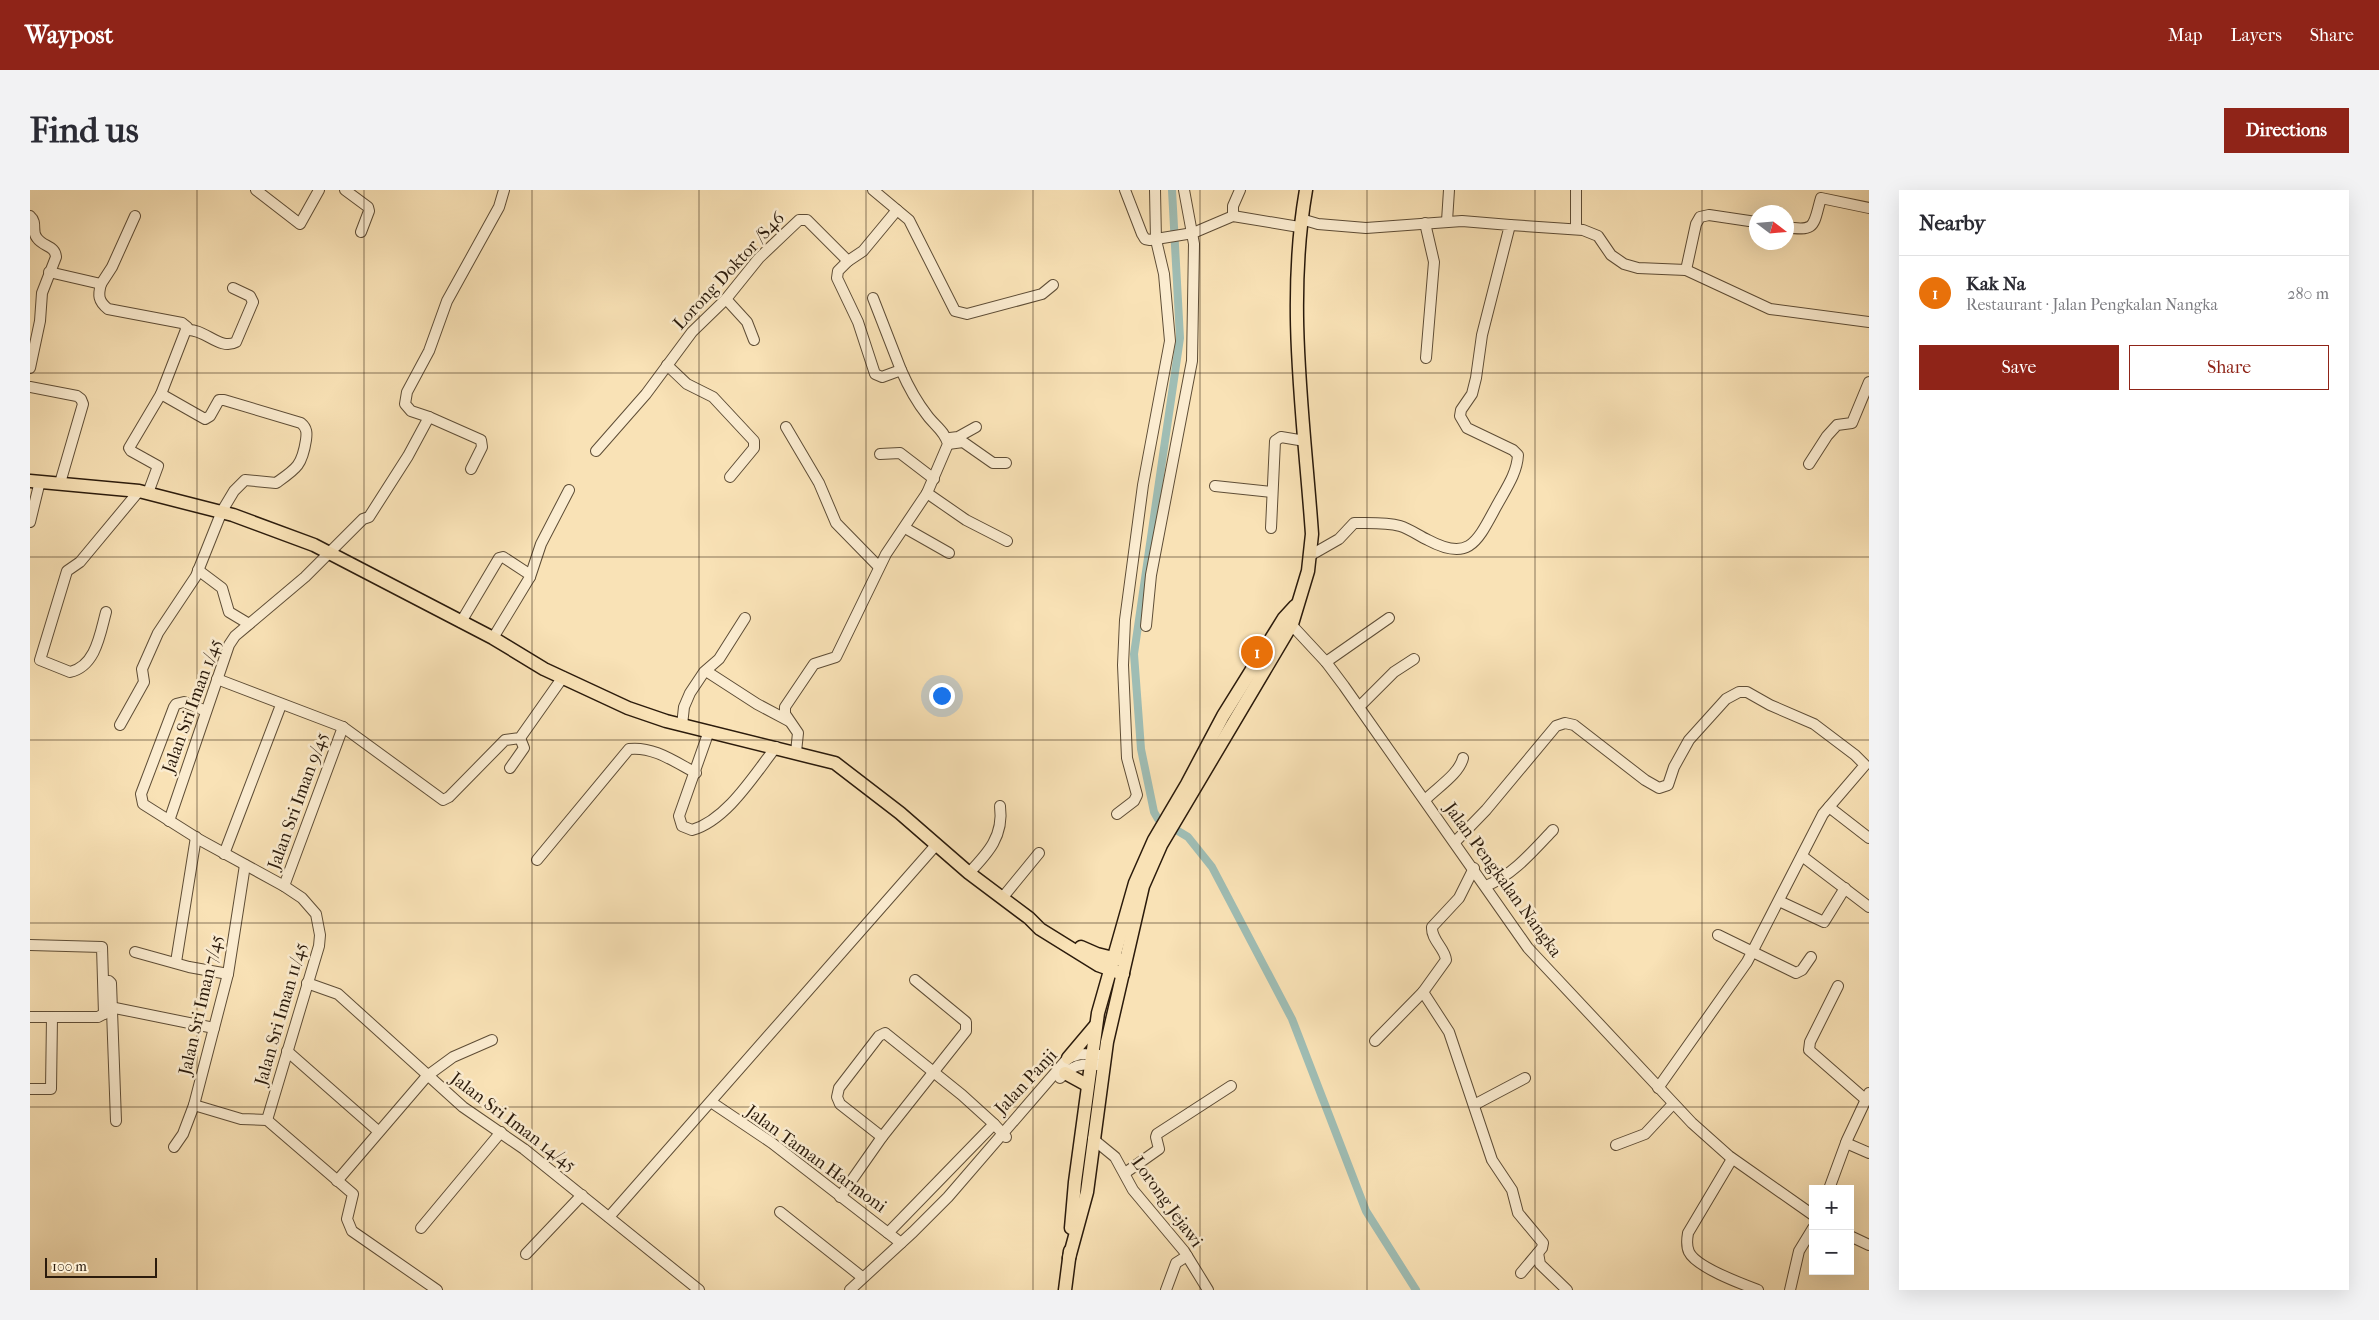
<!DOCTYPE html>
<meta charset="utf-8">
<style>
:root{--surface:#fff;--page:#f2f2f3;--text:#2b2b33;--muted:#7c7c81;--line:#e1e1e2;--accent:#8f2418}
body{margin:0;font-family:"IM FELL French Canon",serif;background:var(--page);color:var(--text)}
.controls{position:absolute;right:15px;bottom:15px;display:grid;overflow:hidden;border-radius:0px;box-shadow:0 5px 20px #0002}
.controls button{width:45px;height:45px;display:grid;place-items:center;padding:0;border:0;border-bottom:1px solid var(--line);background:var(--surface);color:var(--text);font:25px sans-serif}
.compass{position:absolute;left:1719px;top:15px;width:45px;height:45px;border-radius:50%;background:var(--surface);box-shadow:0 5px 20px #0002;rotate:106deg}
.scale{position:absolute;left:15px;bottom:12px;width:112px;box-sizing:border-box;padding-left:5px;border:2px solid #2b1b0c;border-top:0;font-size:14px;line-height:18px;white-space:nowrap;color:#2b1b0c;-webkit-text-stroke:4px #fbecd0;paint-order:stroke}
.you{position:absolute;left:911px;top:505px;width:18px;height:18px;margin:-12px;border:4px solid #fff;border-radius:50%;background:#1a73e8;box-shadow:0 0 0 8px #1a73e833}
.badge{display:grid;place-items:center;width:32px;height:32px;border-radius:50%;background:var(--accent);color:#fff;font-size:16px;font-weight:700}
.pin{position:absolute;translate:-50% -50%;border:2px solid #fff;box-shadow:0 1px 5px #0006}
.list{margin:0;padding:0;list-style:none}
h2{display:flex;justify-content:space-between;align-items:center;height:65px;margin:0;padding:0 20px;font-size:21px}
h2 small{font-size:16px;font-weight:400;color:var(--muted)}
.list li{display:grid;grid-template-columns:32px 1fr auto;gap:15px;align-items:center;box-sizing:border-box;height:75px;padding:0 20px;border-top:1px solid var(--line)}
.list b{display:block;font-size:19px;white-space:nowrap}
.list p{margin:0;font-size:16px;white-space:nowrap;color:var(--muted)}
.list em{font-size:16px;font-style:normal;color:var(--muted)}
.actions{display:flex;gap:10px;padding:15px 20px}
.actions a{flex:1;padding:11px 0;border:1px solid var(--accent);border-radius:0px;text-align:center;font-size:18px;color:var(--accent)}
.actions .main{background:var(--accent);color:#fff}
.map{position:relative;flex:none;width:1839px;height:1100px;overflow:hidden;border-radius:0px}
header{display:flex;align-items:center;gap:30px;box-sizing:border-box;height:70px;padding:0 25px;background:var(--accent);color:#fff}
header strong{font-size:24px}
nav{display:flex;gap:28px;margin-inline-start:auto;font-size:18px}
.intro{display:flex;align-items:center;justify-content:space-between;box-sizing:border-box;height:120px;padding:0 30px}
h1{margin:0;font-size:35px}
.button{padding:12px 22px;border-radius:0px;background:var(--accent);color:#fff;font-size:18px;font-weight:700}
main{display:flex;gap:30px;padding:0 30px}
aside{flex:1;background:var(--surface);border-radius:0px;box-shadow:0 5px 20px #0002}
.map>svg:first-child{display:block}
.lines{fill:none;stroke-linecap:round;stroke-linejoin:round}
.canal{stroke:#9fbdb4;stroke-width:8}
.minor-casing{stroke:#5e4d36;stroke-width:12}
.major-casing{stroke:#2b1b0c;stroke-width:15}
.minor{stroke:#fbecd0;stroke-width:10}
.major{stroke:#f9e2b6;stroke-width:12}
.grid{fill:none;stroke:#2b1b0c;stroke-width:1;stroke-opacity:0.55}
.labels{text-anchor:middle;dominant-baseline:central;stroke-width:5;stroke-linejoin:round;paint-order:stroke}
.street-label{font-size:18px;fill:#2b1b0c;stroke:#fbecd0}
</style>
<header>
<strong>Waypost</strong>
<nav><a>Map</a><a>Layers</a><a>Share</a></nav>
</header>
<div class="intro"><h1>Find us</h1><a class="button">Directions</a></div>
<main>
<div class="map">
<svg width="1839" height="1100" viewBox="0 0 1839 1100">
<rect width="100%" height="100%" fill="#f9e2b6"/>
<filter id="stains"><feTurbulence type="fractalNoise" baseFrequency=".004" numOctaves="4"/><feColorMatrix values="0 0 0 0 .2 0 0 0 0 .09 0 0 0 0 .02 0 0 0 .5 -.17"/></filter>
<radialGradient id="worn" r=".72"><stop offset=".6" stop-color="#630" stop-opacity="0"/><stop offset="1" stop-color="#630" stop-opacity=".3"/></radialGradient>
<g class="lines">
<path class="canal" d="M1142,0L1150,148L1104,464L1111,559L1124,622L1128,629L1158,647L1182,677L1262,829L1336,1021L1386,1100"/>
<defs>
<g id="minor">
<path d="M226,0L270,34L289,0"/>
<path d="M315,0L338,17L339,21L331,42"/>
<path d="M843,0L879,30L925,121L937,124L1012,104L1023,95"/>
<path d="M1095,0L1112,44L1115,49L1120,50L1163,43L1203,26L1269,37"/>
<path d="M0,26C8,33 1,41 7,48C13,57 25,55 26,67L12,103L10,131L0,178"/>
<path d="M1203,26V16L1210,0"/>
<path d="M1271,29L1288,34L1336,38L1432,31L1480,35L1452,145L1446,188L1442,204L1431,220L1430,226L1437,238L1483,260L1488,265C1487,284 1475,300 1466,317C1447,352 1439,372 1398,350C1389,346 1380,339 1370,336C1356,332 1339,333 1324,333L1309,349L1281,365"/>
<path d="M1417,31L1419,0"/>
<path d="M1395,33L1404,72L1396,168"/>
<path d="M1480,35L1553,40L1568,46L1581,65L1594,74L1608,78L1656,80L1740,119L1839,132"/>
<path d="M1756,37C1787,42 1783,35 1791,8L1839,18"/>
<path d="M1546,39V0"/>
<path d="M1656,80L1666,34L1670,27L1679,25L1726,32"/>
<path d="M19,82L71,94C68,105 68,111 78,119L152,133L157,137L131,204L99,258L101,261L128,276L118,303"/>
<path d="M71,94L82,77L105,26"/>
<path d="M843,108L871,180"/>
<path d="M696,109L717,132L724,150"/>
<path d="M157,140C174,138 190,161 206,152L223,112L220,106L203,98"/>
<path d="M637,175L657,194L683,207L724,251V258L700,287"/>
<path d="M0,197L47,206L51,209L53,214L30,293"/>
<path d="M399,227L451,250L452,257L441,279"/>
<path d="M756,237L789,293L806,333L849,377"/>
<path d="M920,248L928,247L946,237"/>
<path d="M918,254L933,252L963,273H976"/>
<path d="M566,261L616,204L662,142L696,109L729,68L769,30H777L818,71L833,61L867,20"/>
<path d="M850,264L870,263L904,289"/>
<path d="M1779,274L1797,246L1807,235L1822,233L1839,192"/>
<path d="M1185,296L1242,302"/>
<path d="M897,303L936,330L977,351"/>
<path d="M0,332L10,291"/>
<path d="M875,338L919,363"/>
<path d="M1241,338L1245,251L1251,247L1275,251"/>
<path d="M168,380L192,398L199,422L219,434"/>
<path d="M500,387L511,354L539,300"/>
<path d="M76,422C70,444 66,476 40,482L10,470L37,381L50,372L109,301"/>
<path d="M1257,430L1296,472L1314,496L1498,758L1662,933L1699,966L1783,1025"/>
<path d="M431,432L469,368L473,367L499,384L500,387L463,448"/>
<path d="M1116,436L1121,385L1162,171L1164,54L1154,0"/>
<path d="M1296,472L1359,428"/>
<path d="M676,481L727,514L759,531"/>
<path d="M187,489L313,537L413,610L419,607L475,550L490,548L533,487"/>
<path d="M1329,517L1364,482L1384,469"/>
<path d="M176,521L154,512L146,514L144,517L111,604L113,614L170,650L254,696L272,708L286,724L290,745L289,756L237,930"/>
<path d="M90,535L114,492L112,479L128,443L166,386L192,321L204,301L215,290L246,293C266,279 272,276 276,250C277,243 277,238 271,233L194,210H189L180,226L175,229L131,204"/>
<path d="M652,535L654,517L660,503L674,482L689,469L715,428"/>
<path d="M679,541L649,626L652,636L662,640C697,630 724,585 746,557"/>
<path d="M766,562L768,543L755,524V517L784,474L806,467L856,364L897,303L918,254C915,241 904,235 897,225C886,211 878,196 871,180L852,187L845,184L828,132L807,88L808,81L818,71"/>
<path d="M480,578L494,558L490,548"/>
<path d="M1395,610C1408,597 1429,584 1433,568"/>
<path d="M1799,617L1839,648"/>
<path d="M1087,624L1104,611L1107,605L1097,568L1093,475L1095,430L1113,295L1140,151L1134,84L1126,50L1125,0"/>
<path d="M139,631L199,455L205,446L275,387L333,329L339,327L378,266L399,227L381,221L375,214L377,202L399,161L417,111L469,17L474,0"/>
<path d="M1425,652L1456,620L1526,536L1535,533L1544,535L1615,590L1629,598L1638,595L1644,577L1659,550L1696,509L1709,502H1717L1740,515L1784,534L1825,565L1835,575L1793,624L1717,772L1628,898"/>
<path d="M194,664L251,515"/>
<path d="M1772,666L1839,717"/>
<path d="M507,670L599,559C623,556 645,572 666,583"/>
<path d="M1444,678L1429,708L1402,737C1401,750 1415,758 1416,770L1393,802L1419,842L1462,970L1482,1000L1488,1023L1513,1053L1512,1058L1491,1083"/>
<path d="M939,683C958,663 974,646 970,616"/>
<path d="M254,696L313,537"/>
<path d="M1456,696C1483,685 1503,661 1523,640"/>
<path d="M973,707L1009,663"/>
<path d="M1749,711L1794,732L1815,698"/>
<path d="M1688,745L1766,783L1772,780L1781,767"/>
<path d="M0,755L72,757L74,824"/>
<path d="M105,762L159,777L198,784"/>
<path d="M146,772L166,647"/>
<path d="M74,791H79L81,793L86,931"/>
<path d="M277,793L308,804L433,917L494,959L669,1100"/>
<path d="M1808,796L1780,852L1779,860L1835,909"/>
<path d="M0,827H68L85,818L184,838"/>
<path d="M1345,851L1393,802"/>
<path d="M257,861L348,941"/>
<path d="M1030,888C1043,875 1050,873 1068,875"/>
<path d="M0,899H21L22,827"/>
<path d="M681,912L742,953L871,1053"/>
<path d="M164,915L211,929L237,930L323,1004L317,1029L322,1041L407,1100"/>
<path d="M1444,915L1495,888"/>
<path d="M852,947L810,914L807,907L809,898L849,846L855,843L932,905L964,934L976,947"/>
<path d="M1063,949L1085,967L1103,1000L1154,1061L1178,1100"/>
<path d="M1816,953L1839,963"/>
<path d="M1586,955L1615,944L1643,914"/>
<path d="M144,957L153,944L164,915L198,784L215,675"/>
<path d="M1702,969L1658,1043C1657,1049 1656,1056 1659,1062C1666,1077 1712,1094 1728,1100"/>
<path d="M1095,983L1129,959L1126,947L1127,944L1201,896"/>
<path d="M307,991L397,886L423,867L462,850"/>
<path d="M1799,999L1817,950L1839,903"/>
<path d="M810,1007L852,947L936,841V832L885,790"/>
<path d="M750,1022L832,1087"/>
<path d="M579,1027L906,655"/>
<path d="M391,1038L471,942"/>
<path d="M858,1043L964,934"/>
<path d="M1820,1046L1839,1055"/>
<path d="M1508,1063L1510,1074L1537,1100"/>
<path d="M496,1064L552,1005"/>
<path d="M820,1100L883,1042L918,1007L1038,868L1050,864L1070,865"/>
<path d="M1136,1100L1146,1073L1157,1066"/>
<path d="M1760,1100L1769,1061L1783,1038"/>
</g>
<g id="major">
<path d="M0,291L109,301L203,325L284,355L463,448L514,479L598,518L636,531L805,573L870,623L939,683L999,728L1010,739L1068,775L1093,784"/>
<path d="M1051,757L1067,764L1091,770"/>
<path d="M1038,868L1065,836"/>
<path d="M1035,883L1057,895"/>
<path d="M1041,1038L1045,992L1068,823L1105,693L1124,650L1157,594L1193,526L1254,428L1265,416"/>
<path d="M1039,1068L1057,1002L1077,852L1113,696L1131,655L1262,434L1278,381L1282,344C1274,230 1256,114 1276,0"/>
<path d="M1035,1100L1040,1061"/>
</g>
</defs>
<use href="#minor" class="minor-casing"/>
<use href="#major" class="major-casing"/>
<use href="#minor" class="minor"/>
<use href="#major" class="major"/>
</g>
<path class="grid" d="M167,0V1100M334,0V1100M502,0V1100M669,0V1100M836,0V1100M1003,0V1100M1170,0V1100M1337,0V1100M1505,0V1100M1672,0V1100M0,183H1839M0,367H1839M0,550H1839M0,733H1839M0,917H1839"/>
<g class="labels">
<g class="street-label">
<text transform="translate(699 81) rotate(-47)">Lorong Doktor /S46</text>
<text transform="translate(162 516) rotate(-70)">Jalan Sri Iman 1/45</text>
<text transform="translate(268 611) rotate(-70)">Jalan Sri Iman 9/45</text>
<text transform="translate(1473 690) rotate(54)">Jalan Pengkalan Nangka</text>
<text transform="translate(171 815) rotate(-77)">Jalan Sri Iman 7/45</text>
<text transform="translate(251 824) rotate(-74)">Jalan Sri Iman 11/45</text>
<text transform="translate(996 892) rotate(-47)">Jalan Panji</text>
<text transform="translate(483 932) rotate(37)">Jalan Sri Iman 14/45</text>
<text transform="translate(786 969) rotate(36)">Jalan Taman Harmoni</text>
<text transform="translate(1137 1012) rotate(54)">Lorong Jejawi</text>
</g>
</g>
<rect width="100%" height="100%" filter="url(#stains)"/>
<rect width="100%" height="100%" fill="url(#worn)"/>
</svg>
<div class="controls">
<button>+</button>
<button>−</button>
</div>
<svg class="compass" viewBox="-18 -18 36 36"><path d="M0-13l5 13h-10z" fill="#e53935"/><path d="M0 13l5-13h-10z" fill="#7c7c81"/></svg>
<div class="scale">100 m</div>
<div class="you"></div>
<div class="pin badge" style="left:1227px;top:462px;background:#e8710a">1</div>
</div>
<aside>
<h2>Nearby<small></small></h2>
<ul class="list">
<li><span class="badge" style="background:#e8710a">1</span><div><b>Kak Na</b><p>Restaurant · Jalan Pengkalan Nangka</p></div><em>280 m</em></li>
</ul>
<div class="actions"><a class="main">Save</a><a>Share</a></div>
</aside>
</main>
